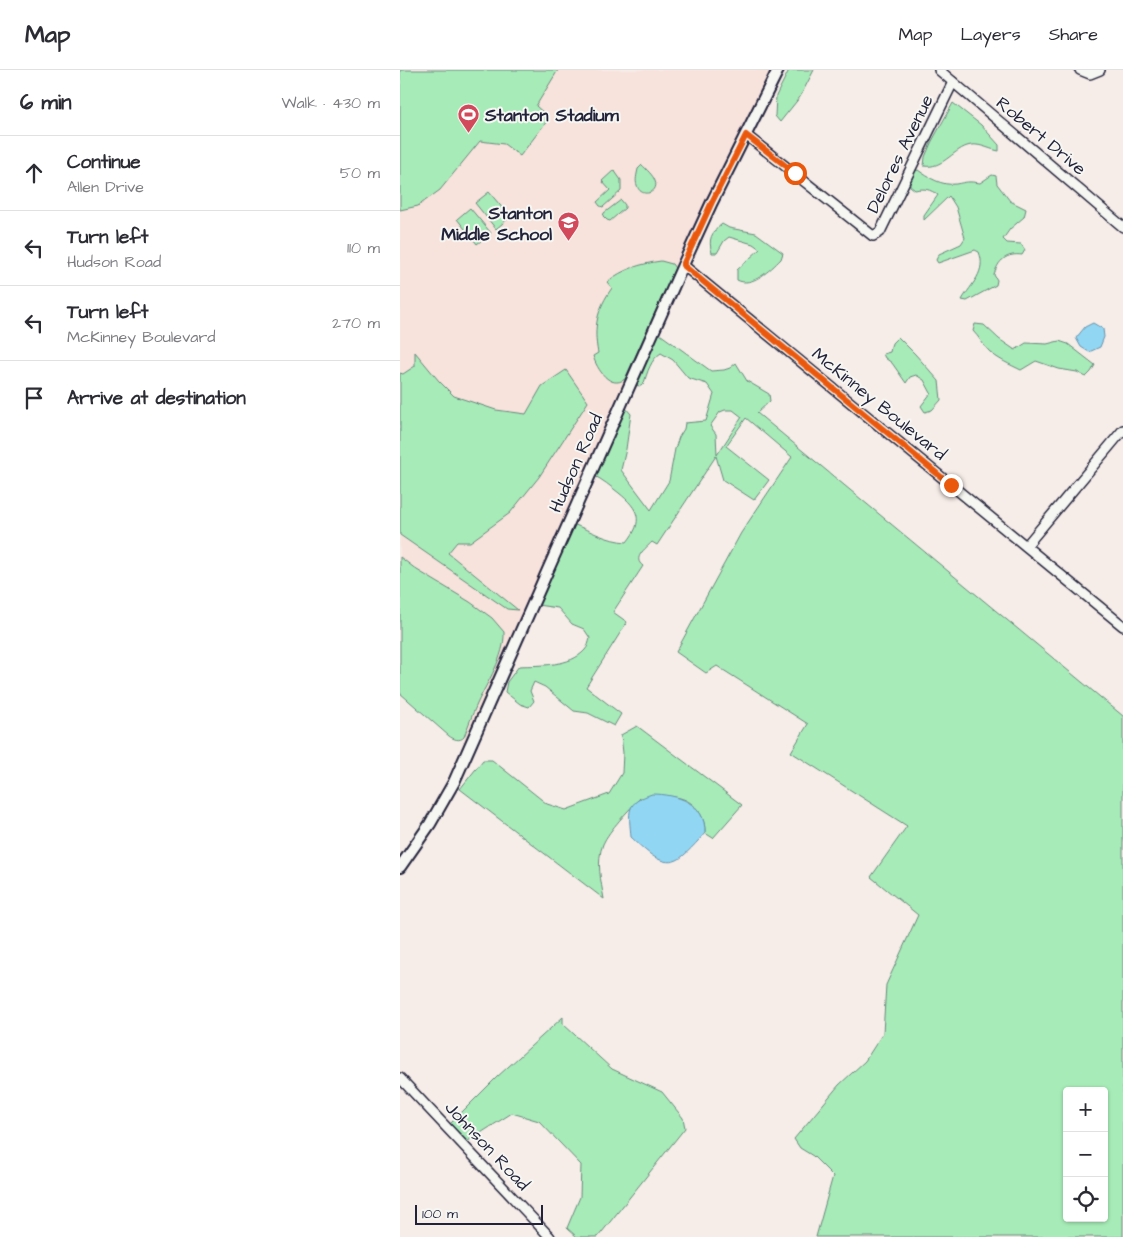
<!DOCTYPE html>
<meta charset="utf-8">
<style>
:root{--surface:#fff;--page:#f2f2f3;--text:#2b2b33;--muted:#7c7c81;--line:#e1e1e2}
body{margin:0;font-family:"Architects Daughter",sans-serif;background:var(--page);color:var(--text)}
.controls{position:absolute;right:15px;bottom:15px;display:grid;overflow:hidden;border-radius:5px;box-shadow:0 1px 4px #0004}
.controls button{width:45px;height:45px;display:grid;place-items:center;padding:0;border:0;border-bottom:1px solid var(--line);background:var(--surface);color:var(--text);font:25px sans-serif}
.scale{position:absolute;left:15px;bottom:12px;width:128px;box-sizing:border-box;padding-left:5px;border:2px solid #22223b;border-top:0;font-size:14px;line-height:18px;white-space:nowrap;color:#22223b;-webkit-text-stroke:4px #f6f6f2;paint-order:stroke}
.stop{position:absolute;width:15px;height:15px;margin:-11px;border:4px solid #ea580c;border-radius:50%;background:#fff}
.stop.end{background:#ea580c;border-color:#fff;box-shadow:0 1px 5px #0008}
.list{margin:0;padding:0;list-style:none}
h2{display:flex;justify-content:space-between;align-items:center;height:65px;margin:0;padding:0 20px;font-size:21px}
h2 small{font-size:16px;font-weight:400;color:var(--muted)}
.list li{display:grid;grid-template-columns:32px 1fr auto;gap:15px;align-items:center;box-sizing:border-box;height:75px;padding:0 20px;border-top:1px solid var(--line)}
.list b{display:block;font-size:19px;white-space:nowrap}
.list p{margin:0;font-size:16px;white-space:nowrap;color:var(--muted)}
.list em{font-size:16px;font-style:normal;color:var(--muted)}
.icon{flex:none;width:28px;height:28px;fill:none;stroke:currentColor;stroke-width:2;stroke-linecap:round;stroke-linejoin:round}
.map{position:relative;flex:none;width:723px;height:1167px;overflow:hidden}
header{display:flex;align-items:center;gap:30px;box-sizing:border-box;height:70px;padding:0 25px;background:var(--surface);border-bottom:1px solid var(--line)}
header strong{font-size:24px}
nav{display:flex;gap:28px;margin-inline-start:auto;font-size:18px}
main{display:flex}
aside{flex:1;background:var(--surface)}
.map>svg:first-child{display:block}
.built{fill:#f8e2dc}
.green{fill:#a7ecb8;stroke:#64877a;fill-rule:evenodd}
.water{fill:#91d7f3;stroke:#658fa9}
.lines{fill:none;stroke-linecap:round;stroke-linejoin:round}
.minor-casing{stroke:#22223b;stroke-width:12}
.tertiary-casing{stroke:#22223b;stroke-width:14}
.minor{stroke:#f6f6f2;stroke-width:9}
.tertiary{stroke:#f6f6f2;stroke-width:10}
.route{stroke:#ea580c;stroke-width:6}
.labels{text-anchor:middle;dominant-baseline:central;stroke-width:4;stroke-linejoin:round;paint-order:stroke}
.poi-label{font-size:18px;font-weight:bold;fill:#22223b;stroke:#f6f6f2;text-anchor:start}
.street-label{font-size:18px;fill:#22223b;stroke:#f6f6f2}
</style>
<header>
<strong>Map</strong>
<nav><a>Map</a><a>Layers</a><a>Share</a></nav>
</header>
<main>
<aside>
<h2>6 min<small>Walk · 430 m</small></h2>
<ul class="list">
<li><svg class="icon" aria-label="ahead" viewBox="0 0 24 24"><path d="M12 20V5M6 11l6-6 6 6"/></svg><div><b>Continue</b><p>Allen Drive</p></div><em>50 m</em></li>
<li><svg class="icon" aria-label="left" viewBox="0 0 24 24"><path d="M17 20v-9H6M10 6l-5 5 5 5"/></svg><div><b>Turn left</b><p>Hudson Road</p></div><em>110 m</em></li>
<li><svg class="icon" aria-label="left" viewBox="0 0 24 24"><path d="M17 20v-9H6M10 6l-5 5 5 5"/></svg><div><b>Turn left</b><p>McKinney Boulevard</p></div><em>270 m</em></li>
<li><svg class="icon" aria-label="arrive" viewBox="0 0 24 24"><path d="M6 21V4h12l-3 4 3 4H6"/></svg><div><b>Arrive at destination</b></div></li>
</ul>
</aside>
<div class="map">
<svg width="723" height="1167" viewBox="0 0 723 1167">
<rect width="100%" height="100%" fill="#f7ede8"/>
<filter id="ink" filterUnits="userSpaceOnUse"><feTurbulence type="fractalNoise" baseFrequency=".02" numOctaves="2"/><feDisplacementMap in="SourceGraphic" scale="10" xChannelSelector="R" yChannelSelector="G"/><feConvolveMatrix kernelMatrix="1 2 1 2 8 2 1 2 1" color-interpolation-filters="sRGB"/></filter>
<g filter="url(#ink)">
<path class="built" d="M0,0H378L68,673L0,620Z"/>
<g class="green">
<path d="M0,0H158L136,36L146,45L144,48L147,51L120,86L104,74L80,71L40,120L18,136L0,140Z"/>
<path d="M389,0H414L400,27L380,52L375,46L376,26Z"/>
<path d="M553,33L581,55L599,75V81C588,79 578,72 567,76C552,81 542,99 524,96L525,87L531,73Z"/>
<path d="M242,95C246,99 253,105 255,111C260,123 240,129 237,115C235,111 237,104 238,99Z"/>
<path d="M214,100L221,110V121L203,137L200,136L197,132L210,120L202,111Z"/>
<path d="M518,100C529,108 542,116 556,114C567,112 568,111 580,113L592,105L596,106L597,114L610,131L626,139L624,147L610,159L603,169L607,173L621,174L625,180L622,185C607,183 598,190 594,205L597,210L596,215L567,231L562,230C571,214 587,202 579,182L575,180L538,193L536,190L539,184L561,174L565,168L556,137L549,126L524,150V145L538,125C530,119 524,118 515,120L510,116V112L515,101Z"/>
<path d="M89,122L110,147L96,159L75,133Z"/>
<path d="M221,130L225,135V138L210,151L207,150L203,146L204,143Z"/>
<path d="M70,138L91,163L77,174L57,149Z"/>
<path d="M322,154L329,158L356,163L383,183L381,189C370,200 352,218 337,210V200L360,179L353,174L329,167L324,171L317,183H312C308,169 311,163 322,154Z"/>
<path d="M261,191L272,194L275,198L225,309C210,320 197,299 193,286L198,283C193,258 197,239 212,218L207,212C223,199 240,194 261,191Z"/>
<path d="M575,254L584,255L599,269L615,280L626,273L647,274L659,271L668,274L695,295L691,302L686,307L677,302L659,299L636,291L621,300C611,295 597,289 589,281C583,275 579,267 573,261Z"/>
<path d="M257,262L311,301L324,300L330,298L336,293L347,311L369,324L370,331L357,343L723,646V1167H416L433,1106L413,1086L400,1078L394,1069L439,1015L465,991L483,963L486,915L518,845L471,807L507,756L391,682L408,654L317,596L306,603L276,582L341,463L392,387L346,348L326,376L369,410L354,430L323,410L316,386L257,475L252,472C245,479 232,488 243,496L213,542L227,552L186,617L221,644L214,656L188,643L174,641L145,617L134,612L130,621L134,631L129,637L120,634L105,622L107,612L119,596C140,595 170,597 185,580C188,577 189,572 190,568L184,559L172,554L158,538L137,535L173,454C191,461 207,471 227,472C244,451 239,439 219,423C210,416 203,410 193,405L224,336L231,344L226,379L221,400L251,440L269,411L275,379L279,367L284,359L285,353L306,351L314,324L307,314L288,308L273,290L261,283C251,289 247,303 244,313L239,316L234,314ZM325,340H333L342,347L317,385L316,364L310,356L320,342ZM667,1021H704V1148H667Z"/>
<path d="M498,267L515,284L539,311L541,330L532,340L525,342L521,336L531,323L524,310L516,305L510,307L506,313L492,293L485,288L483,284L490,282L492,273Z"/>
<path d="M15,282L39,311L54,326L96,340L126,344L142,316L166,300L188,332L139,407L110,443L70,472H57L48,483L118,540L107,539L0,465V303L3,304L15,296Z"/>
<path d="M0,487L17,500L70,532L92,548L104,562C105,587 87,612 77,634C72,645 68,656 64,667C60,672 53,669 49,666L0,623Z"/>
<path d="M237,656L342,735L313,768L305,763C306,748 296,732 280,728C270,725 251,728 240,728C229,740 209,760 203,774C196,791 201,812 204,829L60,719L83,690H92L147,734L166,740L209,724L222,703L223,683L221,665Z"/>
<path d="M163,947V954L212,999L262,1022L283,1048L285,1058L198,1167H177L167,1158L180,1127L181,1095L139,1051L112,1043L65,1073L48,1056L97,1007Z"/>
</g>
<g class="water">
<path d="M693,253L703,259L704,267L700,277L689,282L681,277L676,268L685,257Z"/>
<path d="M252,724C277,724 306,733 305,763C300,769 283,788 277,790C260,798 242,777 231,767C229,741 225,733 252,724Z"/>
</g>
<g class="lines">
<defs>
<g id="minor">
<path d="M539,0L723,157"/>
<path d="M680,0L690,4L700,0"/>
<path d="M346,65L473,166L480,162L553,12"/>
<path d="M283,195L723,556"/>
<path d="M626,476L723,360"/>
<path d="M0,1008L150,1167"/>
</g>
<path id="tertiary" d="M0,797L30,754L54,712L283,195L312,132L378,0"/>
</defs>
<use href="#minor" class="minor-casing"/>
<use href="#tertiary" class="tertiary-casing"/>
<use href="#minor" class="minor"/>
<use href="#tertiary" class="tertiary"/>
</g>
</g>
<g class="lines" filter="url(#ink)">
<path class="route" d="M395,103L346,65L312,132L283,195L551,415"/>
</g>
<defs>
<symbol id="stadium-pin" viewBox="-11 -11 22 30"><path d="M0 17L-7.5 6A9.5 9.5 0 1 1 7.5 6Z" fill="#d1495b" stroke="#f6f6f2"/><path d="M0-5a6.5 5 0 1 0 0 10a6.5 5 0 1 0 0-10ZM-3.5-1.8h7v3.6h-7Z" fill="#fff"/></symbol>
<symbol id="school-pin" viewBox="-11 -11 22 30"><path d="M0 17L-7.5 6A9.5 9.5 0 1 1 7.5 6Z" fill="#d1495b" stroke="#f6f6f2"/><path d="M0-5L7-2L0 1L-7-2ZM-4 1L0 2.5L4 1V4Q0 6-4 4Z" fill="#fff"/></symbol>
</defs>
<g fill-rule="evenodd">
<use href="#stadium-pin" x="56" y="32" width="25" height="34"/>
<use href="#school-pin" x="156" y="140" width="25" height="34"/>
</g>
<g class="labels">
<g class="poi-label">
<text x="85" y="45">Stanton Stadium</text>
<text x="152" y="143" text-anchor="end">Stanton<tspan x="152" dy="21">Middle School</tspan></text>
</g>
<g class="street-label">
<text transform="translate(641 66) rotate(40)">Robert Drive</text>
<text transform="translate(500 84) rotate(-64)">Delores Avenue</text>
<text transform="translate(479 334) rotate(39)">McKinney Boulevard</text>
<text transform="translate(176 393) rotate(-66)">Hudson Road</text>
<text transform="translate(87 1076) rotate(47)">Johnson Road</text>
</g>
</g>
</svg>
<div class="controls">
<button>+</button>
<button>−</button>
<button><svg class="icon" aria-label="locate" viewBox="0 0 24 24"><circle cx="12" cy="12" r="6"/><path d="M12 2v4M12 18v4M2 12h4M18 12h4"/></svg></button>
</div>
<div class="scale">100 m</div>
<div class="stop" style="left:395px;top:103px"></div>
<div class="stop end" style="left:551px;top:415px"></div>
</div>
</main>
